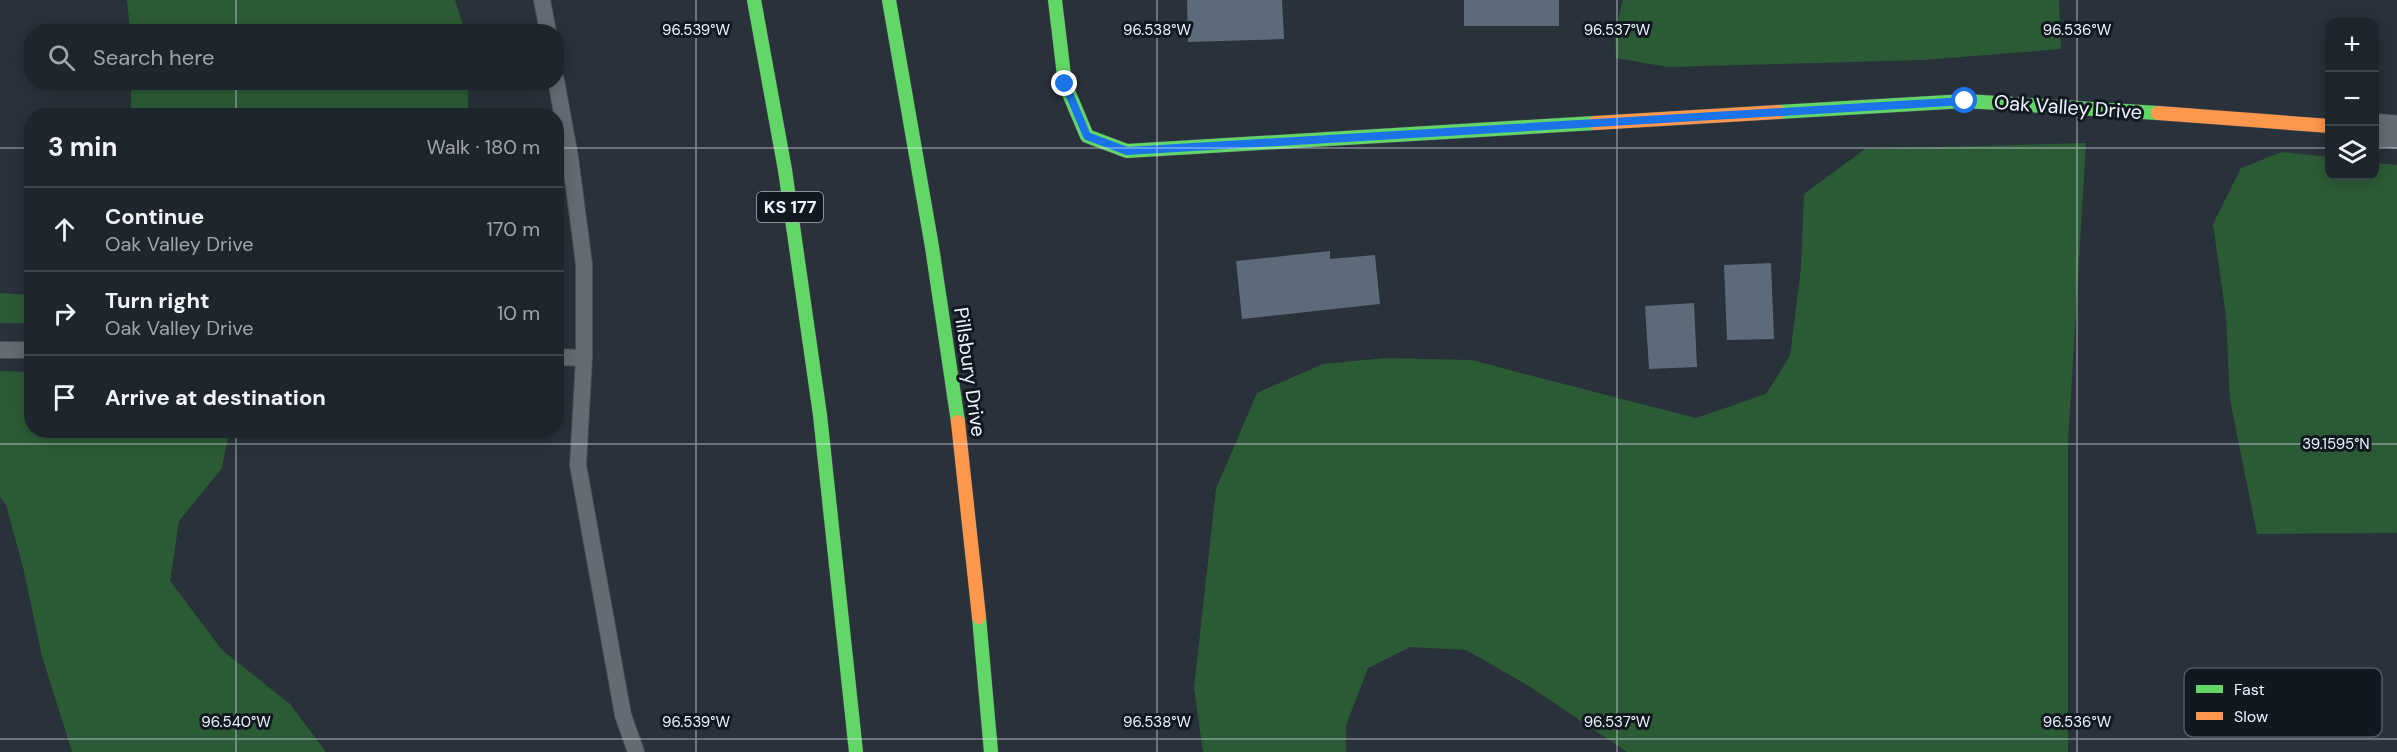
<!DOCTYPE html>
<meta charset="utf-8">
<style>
:root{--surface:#1f252c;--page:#2c3138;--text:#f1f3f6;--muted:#a1a5a9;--line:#3c4248}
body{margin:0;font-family:"DM Sans",sans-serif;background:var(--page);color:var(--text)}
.controls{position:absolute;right:18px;top:18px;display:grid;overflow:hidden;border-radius:12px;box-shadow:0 3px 15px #0003}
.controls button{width:54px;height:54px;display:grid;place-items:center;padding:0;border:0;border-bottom:2px solid var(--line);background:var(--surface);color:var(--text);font:30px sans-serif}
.stop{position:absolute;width:18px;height:18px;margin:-14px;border:4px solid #1a73e8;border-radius:50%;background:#fff}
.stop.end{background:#1a73e8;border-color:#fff;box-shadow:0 2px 6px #0008}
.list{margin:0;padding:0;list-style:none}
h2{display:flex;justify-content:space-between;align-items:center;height:78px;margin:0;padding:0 24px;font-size:26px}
h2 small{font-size:20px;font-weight:400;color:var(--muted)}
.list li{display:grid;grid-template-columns:39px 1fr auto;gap:18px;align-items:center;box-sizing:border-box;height:84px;padding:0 24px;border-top:2px solid var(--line)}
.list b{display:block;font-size:22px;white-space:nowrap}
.list p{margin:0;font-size:20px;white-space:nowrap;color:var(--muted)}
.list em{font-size:20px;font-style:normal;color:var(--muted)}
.icon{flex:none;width:33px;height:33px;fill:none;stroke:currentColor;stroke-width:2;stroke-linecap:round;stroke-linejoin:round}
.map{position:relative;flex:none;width:2397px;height:752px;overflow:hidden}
.search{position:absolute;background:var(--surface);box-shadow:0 3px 15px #0003;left:24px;top:24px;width:540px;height:66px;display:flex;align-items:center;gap:15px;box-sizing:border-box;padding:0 21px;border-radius:24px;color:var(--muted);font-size:22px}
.panel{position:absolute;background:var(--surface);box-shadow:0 3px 15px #0003;left:24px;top:108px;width:540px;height:330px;border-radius:24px}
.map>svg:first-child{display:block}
.green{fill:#2b5b35}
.building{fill:#5c6a79}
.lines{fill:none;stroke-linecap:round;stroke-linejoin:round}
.lane-casing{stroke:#474d55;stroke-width:18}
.street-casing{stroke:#474d55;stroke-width:34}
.fast-casing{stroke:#474d55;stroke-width:15}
.slow-casing{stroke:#474d55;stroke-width:15}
.lane{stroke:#646b72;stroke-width:16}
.street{stroke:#646b72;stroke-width:33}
.fast{stroke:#63d668;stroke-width:14}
.slow{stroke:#ff974d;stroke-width:14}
.route{stroke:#1a73e8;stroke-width:8}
.ticks{fill:none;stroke:#edf5fe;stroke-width:1.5;stroke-opacity:0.45}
.labels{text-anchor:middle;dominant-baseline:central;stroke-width:6;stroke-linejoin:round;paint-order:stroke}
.shield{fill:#111820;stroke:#abb3bb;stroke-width:1.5}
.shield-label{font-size:18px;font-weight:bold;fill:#edf5fe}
.street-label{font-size:20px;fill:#edf5fe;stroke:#111820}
.key{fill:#111820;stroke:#535a63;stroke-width:1.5}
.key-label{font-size:16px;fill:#edf5fe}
.ticks-label{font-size:15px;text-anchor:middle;fill:#edf5fe;stroke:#111820;stroke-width:6;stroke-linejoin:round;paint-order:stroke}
</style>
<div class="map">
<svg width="2397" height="752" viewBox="0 0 2397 752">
<rect width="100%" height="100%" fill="#29313a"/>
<g class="green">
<path d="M127,0H455L465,31H130Z"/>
<path d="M1623,0H2059L2061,49L1922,60L1668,67L1616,58L1615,31Z"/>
<rect x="131" y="83" width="337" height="32"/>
<path d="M2086,143L2068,444V752H1627L1529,686L1466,650L1410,647L1368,668L1346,725V752H1203L1194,688L1216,489L1257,393L1323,364L1386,358L1471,360L1696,418L1766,394L1790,356L1801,268L1804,194L1865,149Z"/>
<path d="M2282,152L2329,157L2330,176H2374L2375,163L2397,165V533L2257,534L2230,400L2226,316L2213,224L2241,168Z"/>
<path d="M0,293L31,295V323H0Z"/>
<path d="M0,371L31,372L32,430L229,431L222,468L179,521L170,581L222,650L290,704L326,752H72L42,656L23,567L6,505L0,497Z"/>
</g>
<g class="building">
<path d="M1187,0H1282L1284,39L1188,42Z"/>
<rect x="1464" y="0" width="95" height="26"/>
<path d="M1330,251V259L1375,255L1380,304L1242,319L1236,261Z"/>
<path d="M1771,263L1774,339L1727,340L1724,265Z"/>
<path d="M1694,303L1697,367L1649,369L1645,306Z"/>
</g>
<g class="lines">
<defs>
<g id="lane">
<path d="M542,0L548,32"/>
<path d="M556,80L570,157L584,264V358L578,465L623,715L636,752"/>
<path d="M0,350H32"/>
<path d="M556,357L584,358"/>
</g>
<path id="street" d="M2374,130L2397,132"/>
<g id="fast">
<path d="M754,0L785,170L820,415L856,752"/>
<path d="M889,0L932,247L958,422"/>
<path d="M1055,0L1065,84L1087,136L1127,151L1595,123"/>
<path d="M1778,112L1965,101L2158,113"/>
<path d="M979,617L991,752"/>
</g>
<g id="slow">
<path d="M2158,113L2330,126"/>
<path d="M1595,123L1778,112"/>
<path d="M958,422L979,617"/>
</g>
</defs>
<use href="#lane" class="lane-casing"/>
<use href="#street" class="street-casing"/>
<use href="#fast" class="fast-casing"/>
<use href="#slow" class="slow-casing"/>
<use href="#lane" class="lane"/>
<use href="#street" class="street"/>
<use href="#fast" class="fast"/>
<use href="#slow" class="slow"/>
</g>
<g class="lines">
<path class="route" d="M1065,84L1087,136L1127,151L1965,101"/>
</g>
<path class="ticks" d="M236,0V32M696,0V752M1157,0V752M1617,0V752M2077,0V752M236,82V116M0,148H32M556,148H2330M2374,148H2397M236,430V752M0,444H2397M0,739H2397"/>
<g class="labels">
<rect class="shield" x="757" y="192" width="66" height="30" rx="4.5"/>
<g class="shield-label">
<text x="790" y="207">KS 177</text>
</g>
<g class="street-label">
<text transform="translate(2068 107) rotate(4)">Oak Valley Drive</text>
<text transform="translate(970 372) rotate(82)">Pillsbury Drive</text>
</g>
</g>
<rect x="2184" y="668" width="198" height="69" rx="9" class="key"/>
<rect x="2196" y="685" width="27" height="8" fill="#63d668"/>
<rect x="2196" y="712" width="27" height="8" fill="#ff974d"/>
<g class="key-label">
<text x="2234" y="695">Fast</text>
<text x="2234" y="722">Slow</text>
</g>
<g class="ticks-label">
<text x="696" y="35">96.539°W</text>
<text x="1157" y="35">96.538°W</text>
<text x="1617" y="35">96.537°W</text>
<text x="2077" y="35">96.536°W</text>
<text x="2336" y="449">39.1595°N</text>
<text x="236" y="727">96.540°W</text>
<text x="696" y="727">96.539°W</text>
<text x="1157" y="727">96.538°W</text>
<text x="1617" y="727">96.537°W</text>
<text x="2077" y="727">96.536°W</text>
</g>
</svg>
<div class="controls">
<button>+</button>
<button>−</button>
<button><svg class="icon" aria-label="layers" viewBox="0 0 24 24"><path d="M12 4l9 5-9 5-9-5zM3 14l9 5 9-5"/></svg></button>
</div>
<div class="stop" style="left:1965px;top:101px"></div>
<div class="stop end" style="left:1065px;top:84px"></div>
<div class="search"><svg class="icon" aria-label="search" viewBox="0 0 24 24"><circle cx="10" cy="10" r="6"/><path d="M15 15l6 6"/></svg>Search here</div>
<section class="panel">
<h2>3 min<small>Walk · 180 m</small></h2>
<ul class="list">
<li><svg class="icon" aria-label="ahead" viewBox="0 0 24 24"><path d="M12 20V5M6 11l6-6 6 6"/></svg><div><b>Continue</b><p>Oak Valley Drive</p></div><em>170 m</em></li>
<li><svg class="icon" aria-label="right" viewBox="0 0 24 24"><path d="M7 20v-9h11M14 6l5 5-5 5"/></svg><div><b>Turn right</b><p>Oak Valley Drive</p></div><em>10 m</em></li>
<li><svg class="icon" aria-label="arrive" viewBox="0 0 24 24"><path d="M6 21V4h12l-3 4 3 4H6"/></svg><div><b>Arrive at destination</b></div></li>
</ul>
</section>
</div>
